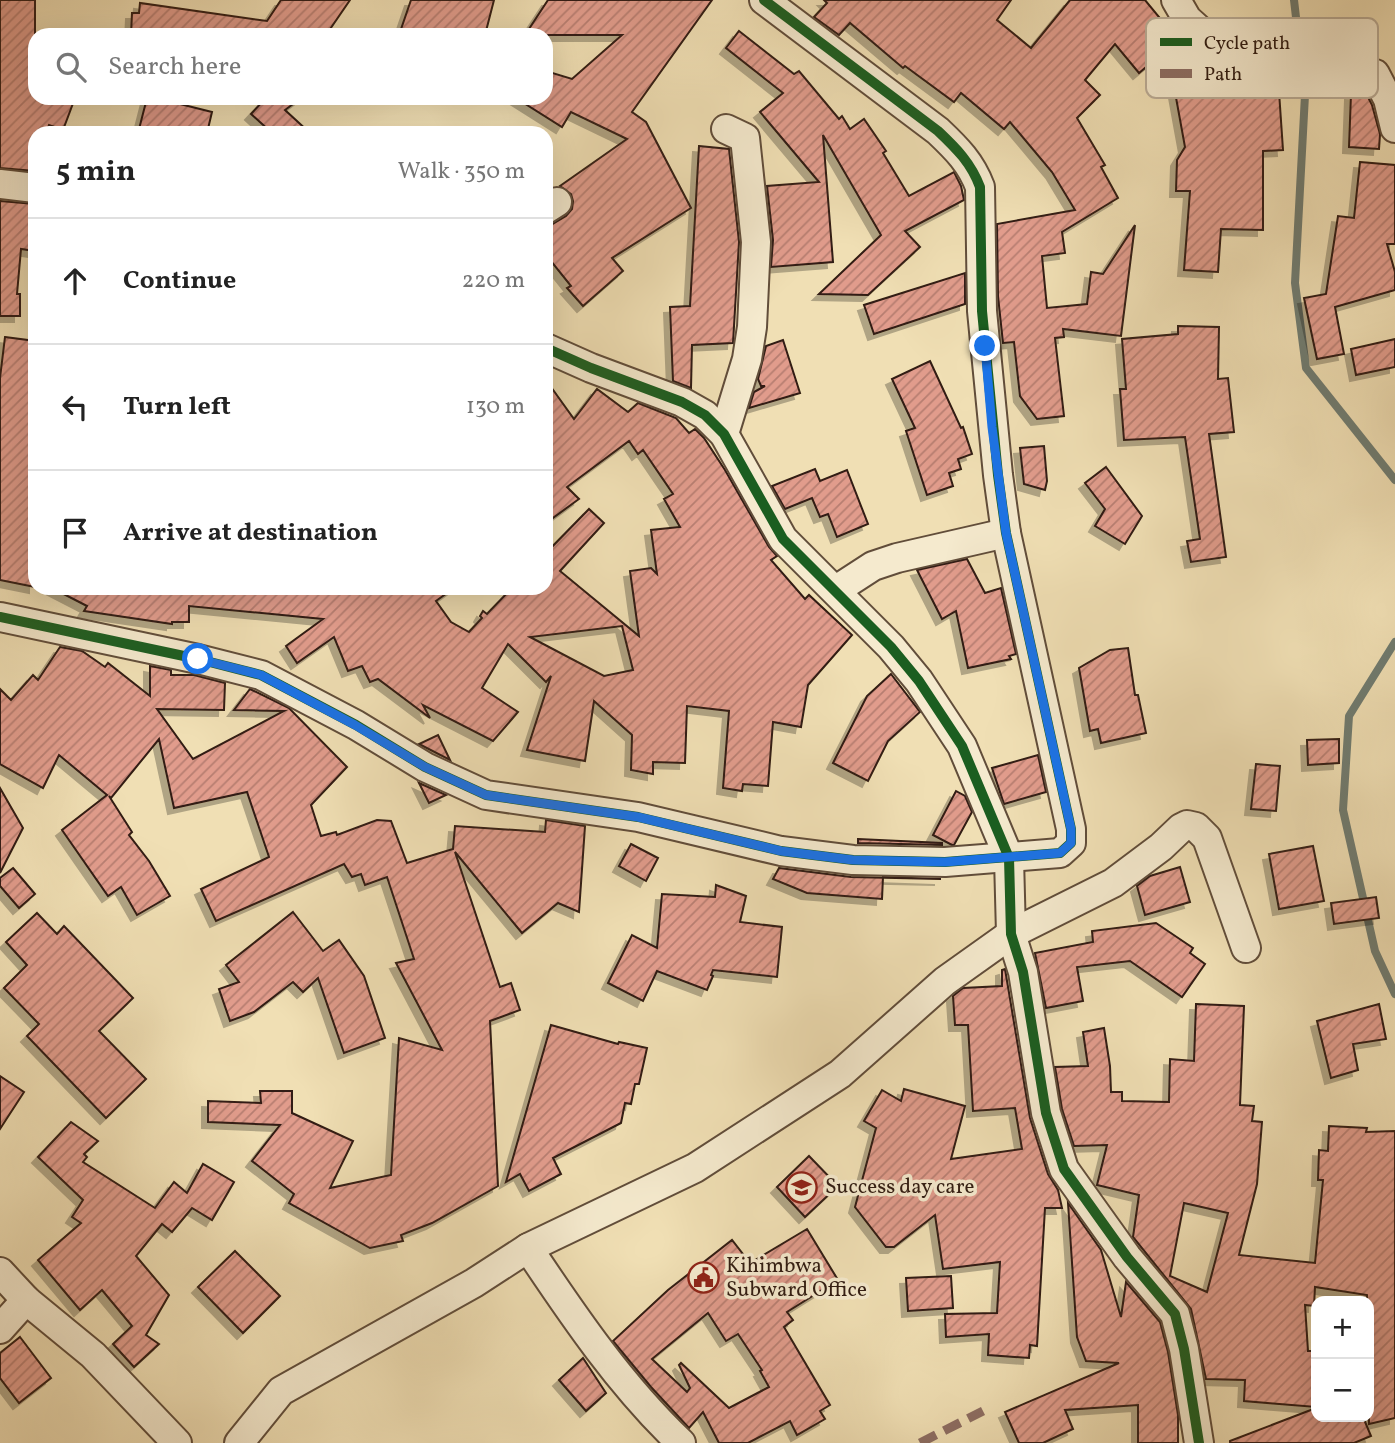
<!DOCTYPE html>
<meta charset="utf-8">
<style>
:root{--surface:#fff;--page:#f6f6f6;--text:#222;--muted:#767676;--line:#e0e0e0}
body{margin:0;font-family:Vollkorn,serif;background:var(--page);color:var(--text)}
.controls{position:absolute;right:21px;bottom:21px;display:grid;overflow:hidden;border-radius:14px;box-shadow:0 7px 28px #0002}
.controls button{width:63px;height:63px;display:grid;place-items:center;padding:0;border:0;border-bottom:2px solid var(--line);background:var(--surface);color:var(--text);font:35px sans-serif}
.stop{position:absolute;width:21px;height:21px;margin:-16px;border:5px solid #1a73e8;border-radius:50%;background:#fff}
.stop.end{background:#1a73e8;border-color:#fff;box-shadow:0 2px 7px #0008}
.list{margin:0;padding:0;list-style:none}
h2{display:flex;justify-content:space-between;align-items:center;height:91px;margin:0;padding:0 28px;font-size:30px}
h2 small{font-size:23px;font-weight:400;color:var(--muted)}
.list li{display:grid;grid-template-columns:46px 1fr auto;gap:21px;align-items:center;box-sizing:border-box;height:126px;padding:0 28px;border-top:2px solid var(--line)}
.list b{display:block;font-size:26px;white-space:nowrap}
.list em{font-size:23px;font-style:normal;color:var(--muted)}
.icon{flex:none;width:38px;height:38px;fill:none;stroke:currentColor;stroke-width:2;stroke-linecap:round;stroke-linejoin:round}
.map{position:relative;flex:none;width:1395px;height:1443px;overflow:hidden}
.search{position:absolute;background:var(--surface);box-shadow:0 7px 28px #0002;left:28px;top:28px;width:525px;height:77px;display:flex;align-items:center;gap:18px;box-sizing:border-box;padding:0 24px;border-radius:21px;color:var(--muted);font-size:26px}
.panel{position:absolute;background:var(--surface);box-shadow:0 7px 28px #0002;left:28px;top:126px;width:525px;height:469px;border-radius:21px}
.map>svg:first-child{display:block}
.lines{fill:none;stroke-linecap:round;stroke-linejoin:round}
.stream{stroke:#707c71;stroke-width:8}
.building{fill:url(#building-hatch);stroke:#311c12;stroke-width:2;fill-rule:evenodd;filter:url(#shadow)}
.minor-casing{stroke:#614d3a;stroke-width:32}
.minor{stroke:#f5eace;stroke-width:28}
.quiet{stroke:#8d6e63;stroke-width:9;stroke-dasharray:18 9;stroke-linecap:butt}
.cycleway-casing{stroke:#f5eace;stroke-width:15}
.cycleway{stroke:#1b5e20;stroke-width:10}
.route{stroke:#1a73e8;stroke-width:9}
.labels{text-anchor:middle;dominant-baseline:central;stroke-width:7;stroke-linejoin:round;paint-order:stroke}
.poi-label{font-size:21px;fill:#311c12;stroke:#f5eace;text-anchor:start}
.key{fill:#f5eace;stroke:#baac96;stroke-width:2}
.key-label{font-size:19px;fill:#311c12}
</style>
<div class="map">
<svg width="1395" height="1443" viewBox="0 0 1395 1443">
<defs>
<pattern id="building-hatch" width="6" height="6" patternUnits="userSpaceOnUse" patternTransform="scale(1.75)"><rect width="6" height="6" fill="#e19c8c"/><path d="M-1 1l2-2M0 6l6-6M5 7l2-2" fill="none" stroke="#b77e71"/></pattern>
<filter id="shadow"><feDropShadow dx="-6" dy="6" stdDeviation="0" flood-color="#0004"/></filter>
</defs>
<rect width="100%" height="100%" fill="#f0dfb4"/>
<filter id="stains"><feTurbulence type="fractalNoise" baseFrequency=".00286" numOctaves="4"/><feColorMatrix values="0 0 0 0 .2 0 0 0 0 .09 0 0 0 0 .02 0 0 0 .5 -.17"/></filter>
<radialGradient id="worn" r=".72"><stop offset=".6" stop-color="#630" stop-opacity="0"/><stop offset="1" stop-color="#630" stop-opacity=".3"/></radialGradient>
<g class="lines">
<g class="stream">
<path d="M1294,0L1305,95L1295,283L1306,368L1395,480"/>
<path d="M1395,642L1349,716L1343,810L1375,951L1395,994"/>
</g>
</g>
<g class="building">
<path d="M0,0H35V98H75L63,130L49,125L46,133H35V171L0,168Z"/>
<path d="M281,0H350L326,35H131L132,13H139L140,3L267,21Z"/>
<path d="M411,0H494L485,35H399Z"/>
<path d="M548,0H712L632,112L646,122L691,208L612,258L623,271L583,306L567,288L571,286L546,255V228L566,216L572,209L573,201L571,194L560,186L627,139L571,112L562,127L516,98H546V71L572,79L622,35H525Z"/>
<path d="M824,0H1011L997,20L1031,48L1070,0H1145L1178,40L1139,73L1115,44L1085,80L1100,95L1077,118L1105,165L1101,167L1118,198L1062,232L1065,253L1042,256L1047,308L1087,304L1091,272L1103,274L1135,225L1121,336L1063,329L1064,337L1055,338L1064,416L1037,419L1020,396L1014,342L1003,343L998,296L997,224L1075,210L1052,172L1010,122L1004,129L961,93L954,102L905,66L903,68L850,23L839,35L814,17L827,3Z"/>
<path d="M739,31L794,74L799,71L839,119L842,116L850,129L864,119L886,151L883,153L909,196L954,172L961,186L964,200L905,231L920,247L868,295L819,294L881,235L823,135L833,262L771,267L773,240L767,186L819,182L760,112L783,93L726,48Z"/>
<path d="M1214,63L1218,64L1222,81L1278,77L1283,150L1263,151V230L1221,229L1218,272L1184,270L1190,191H1176L1177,160L1185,147L1171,70Z"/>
<path d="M1351,94L1367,95L1372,105L1380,134L1379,149L1349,147Z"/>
<path d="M147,98H156L212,112L207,133H138Z"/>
<path d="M266,98H301L285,110L310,133H272L251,114Z"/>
<path d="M699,146L729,149L739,242L733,343L692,345L691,388L673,381L670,307L690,306Z"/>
<path d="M1360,162L1395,165V244H1387L1395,272V290L1335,307L1344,354L1317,359L1304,298L1326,294L1338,216L1354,218Z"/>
<path d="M0,201L35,204V251L21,249L17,294H20V316H0Z"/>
<path d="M965,273V304L874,334L864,305Z"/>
<path d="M1178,326L1219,327L1218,379L1228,378L1234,432L1209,434L1226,557L1191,562L1187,541L1200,539L1185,437L1124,440L1120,389H1126L1122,339L1178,334Z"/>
<path d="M5,337L35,341V367L30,406L35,407V587L0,580V378Z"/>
<path d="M1395,339V367L1356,375L1351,349Z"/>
<path d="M783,340L800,393L749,408L754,392L765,386H761L758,379L766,346Z"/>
<path d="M930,361L961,428L963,427L972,454L958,459L961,469L949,473L953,486L927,495L906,431L915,428L892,379Z"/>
<path d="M546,380L574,419L597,389L628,412L638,403L676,418L689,433L695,429L704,438L725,470L769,547L777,556L771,560L805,599L809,595L852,635L808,685L801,727L773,722L768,786L743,784L742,791L723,788L729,711L687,706L685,763L653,762V774L631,770L632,735L594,701L585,761L527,750L551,676L546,682L508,644L482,688L518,712L493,741L423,705L430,718L378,679L370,682L362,666L348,671L334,637L297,663L286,646L323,619L189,606V622H172V624L84,611L87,606L52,588H454L436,601L451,622L469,632L482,618L480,616L483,611L487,614L512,588H546V553L589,509L604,523L560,571L639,636L630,571L651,568L657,574L651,530L680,527L664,499L673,494L643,450L638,454L629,441L567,487L579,499L546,523ZM622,626L633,670L604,676L530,637Z"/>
<path d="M1044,446L1047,481L1045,490L1024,484L1020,448Z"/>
<path d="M1106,467L1142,516L1125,544L1095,526L1105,509L1085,483Z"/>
<path d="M815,469L820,481L847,470L868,524L837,537L828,514L820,517L812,498L785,509L772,486Z"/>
<path d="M967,559L985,593L1001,588L1016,654L1009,656L1011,659L968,668L956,611L942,619L917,570Z"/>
<path d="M60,647L82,651L105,667L108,663L150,696V666L171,670V675H194L225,683L224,710L157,709L193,759L284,711L234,710L250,689L289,708L347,767L311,805L321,836L336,832L337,835L377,820L391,821L407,863L453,849L455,826L545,832L546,820L585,826L579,912L558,903L522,933L455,852L500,987L511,983L520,1010L490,1021L498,1186L432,1223L401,1235L403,1241L370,1248L289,1203L294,1194L252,1161L280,1125L208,1122V1101L261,1103L260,1091H292V1113L353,1141L330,1188L391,1175L399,1038L442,1050L396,963L414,959L387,877L365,885L361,874L352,877L344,864L216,921L201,889L269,857L247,792L174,808L159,739L111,798L109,796L132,832L129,835L149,861L170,896L137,915L121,887L108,896L62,830L107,795L59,755L43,788L0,764V689L11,700L33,675L38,680Z"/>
<path d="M1128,648L1135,695H1138L1146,733L1101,743L1098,729L1090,731L1079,668L1110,650Z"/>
<path d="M891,674L920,712L888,741L868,781L833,763L867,696Z"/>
<path d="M438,735L450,760L419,744Z"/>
<path d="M1339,739V763L1308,765L1307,740Z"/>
<path d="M1038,755L1046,792L1004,804L992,768Z"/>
<path d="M1256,764L1280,766L1276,811L1251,809Z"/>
<path d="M419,783L446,795L429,803Z"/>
<path d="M0,788L23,828L0,873Z"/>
<path d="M956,791L965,796L972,812L954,845H952L933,835Z"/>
<path d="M858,839L942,843V845L858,843Z"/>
<path d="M631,844L658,858L646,881L619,866Z"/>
<path d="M1313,846L1324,901L1279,909L1269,854Z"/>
<path d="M1180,867L1190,902L1145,915L1137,886L1150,876Z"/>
<path d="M13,868L35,894L19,908L0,886V878Z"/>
<path d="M779,868L851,877L941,879H940L883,877L882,899L807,893L773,879Z"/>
<path d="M716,885L746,896L740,922L782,927L777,977L713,970L711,975L713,976L707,990L657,971L643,1001L608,983L632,935L657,948L662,894L715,897Z"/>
<path d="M1376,897L1379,918L1334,924L1331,903Z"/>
<path d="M293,912L323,951L339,940L364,976L385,1038L344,1053L318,978L303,992L293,982L254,1012L230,1021L219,989L239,982L226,965Z"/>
<path d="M37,913L57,934L64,926L133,998L99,1031L146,1079L106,1118L27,1036L39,1024L4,988L27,965L6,942Z"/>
<path d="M1156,923L1193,948L1190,953L1205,964L1182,997L1130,961L1077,967L1083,1001L1046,1008L1035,953L1093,942L1092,931Z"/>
<path d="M1005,969L1030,1118L1048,1174L1058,1190L1062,1208H1045L1037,1346L1030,1345L1029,1358L988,1355L989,1334L946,1337L945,1314L997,1313L1000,1262L943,1269L935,1215L894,1247H886L855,1207L876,1128L864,1121L882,1090L901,1101L904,1089L965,1106L951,1159L1022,1149L1015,1108L973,1111L968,1025H955L953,996L963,988L1002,986V970Z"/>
<path d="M1196,1004L1244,1006L1240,1105L1254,1106L1252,1121L1262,1122L1257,1184L1239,1255L1315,1263L1323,1180H1318L1319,1150L1328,1151L1329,1126L1367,1128L1366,1132L1395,1131V1418L1369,1424L1367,1295L1315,1287L1314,1306L1305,1305L1308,1351H1316V1407L1244,1401L1245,1380L1206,1379L1191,1309L1133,1237L1139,1195L1097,1185L1107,1145L1074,1146L1062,1109L1055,1067L1088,1066L1083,1032L1104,1028L1110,1066L1111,1092H1122V1101L1169,1102L1170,1059L1194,1061ZM1184,1203L1228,1213L1207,1292L1170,1276Z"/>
<path d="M1379,1004L1386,1039L1353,1044L1358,1070L1331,1078L1317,1021Z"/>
<path d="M551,1025L618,1044L619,1042L647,1048L639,1084H635L631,1104L625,1103L621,1123L553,1158L561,1174L529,1191L520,1174L506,1182Z"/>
<path d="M0,1076L24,1092L0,1129Z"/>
<path d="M71,1122L98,1141L84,1154L87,1157L83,1162L155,1208L174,1182L187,1193L203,1164L234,1182L212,1220L192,1208L172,1232L162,1224L136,1256L169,1295L146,1335L159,1344L134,1367L113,1344L132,1326L102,1290L80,1310L38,1260L81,1223L72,1217L83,1200L38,1157Z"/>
<path d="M809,1156L838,1186L805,1217L777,1187Z"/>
<path d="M1068,1203L1101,1250L1121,1317L1126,1282L1160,1322L1168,1352L1178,1415V1443H1138V1405L1065,1410L1073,1429L1043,1443H1019L1005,1412L1119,1363L1086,1361L1077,1337Z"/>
<path d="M807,1229L838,1280L787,1312L793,1320L784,1327L830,1405L820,1411L825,1419L797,1435L790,1421L748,1443H719L703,1412L689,1428L651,1387L613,1341L668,1290L732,1240L750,1263ZM708,1313L726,1341L738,1334L762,1370L760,1371L769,1387L729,1408L681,1363L679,1365L690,1388L687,1392L652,1359Z"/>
<path d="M235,1251L280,1296L243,1333L198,1287Z"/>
<path d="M951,1276L953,1308L908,1311L906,1278Z"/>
<path d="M20,1337L51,1378L19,1403L0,1378V1353Z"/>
<path d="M583,1358L606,1393L586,1411L559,1380Z"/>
<path d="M1316,1408V1417H1363L1371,1436L1354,1443H1230V1441Z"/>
</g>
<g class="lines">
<defs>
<g id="minor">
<path d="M1176,0L1187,19L1218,47L1271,54L1340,73L1375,74L1388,99L1395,128"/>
<path d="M0,184L35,188"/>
<path d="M546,209L557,202"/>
<path d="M546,348L591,368L682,402L705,415L724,434L783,539L891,647L919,681L962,746L1009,858L1011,934L1023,972L1046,1113L1064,1169L1127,1257L1175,1314L1184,1349L1199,1443"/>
<path d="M724,434L747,359L752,327L756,242L745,138L726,129"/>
<path d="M836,590L873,566L897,558L1006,533"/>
<path d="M0,617L198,659L261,675L356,725L425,767L486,795L638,817L781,851L853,860L945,862L1060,853L1071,843V829L1006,533L998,475L982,311L980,187C971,163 957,149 938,131L764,0"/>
<path d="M528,1248C574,1317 621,1386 681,1443"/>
<path d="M0,1272L26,1300L93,1355L177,1443"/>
<path d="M0,1329L26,1300"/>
<path d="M239,1443L281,1391L474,1283L528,1248L695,1168L840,1074L945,981L1011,934L1113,883L1161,847L1181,828L1187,825L1196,827L1207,838L1246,948"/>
</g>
</defs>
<use href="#minor" class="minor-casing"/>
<use href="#minor" class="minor"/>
<path class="quiet" d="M920,1443L983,1411"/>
<defs>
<g id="cycleway">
<path d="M546,348L591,368L682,402L705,415L724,434L783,539L891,647L919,681L962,746L1009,858L1011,934L1023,972L1046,1113L1064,1169L1127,1257L1175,1314L1184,1349L1199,1443"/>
<path d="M0,617L198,659L261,675L356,725L425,767L486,795L638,817L781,851L853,860L945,862L1060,853L1071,843V829L1006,533L998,475L982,311L980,187C971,163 957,149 938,131L764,0"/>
</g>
</defs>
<use href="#cycleway" class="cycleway-casing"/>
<use href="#cycleway" class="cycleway"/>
</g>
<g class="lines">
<path class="route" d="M198,659L261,675L355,725L425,767L486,795L638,817L781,851L853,860L945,862L1060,853L1071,843V829L1006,533L992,427L985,346"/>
</g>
<defs>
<symbol id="school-ring" viewBox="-11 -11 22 22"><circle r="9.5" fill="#f5eace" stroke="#8f2418" stroke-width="1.5"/><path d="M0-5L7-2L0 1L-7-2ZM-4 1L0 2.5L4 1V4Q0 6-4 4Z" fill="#8f2418"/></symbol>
<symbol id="civic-ring" viewBox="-11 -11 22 22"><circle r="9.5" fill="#f5eace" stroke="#8f2418" stroke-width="1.5"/><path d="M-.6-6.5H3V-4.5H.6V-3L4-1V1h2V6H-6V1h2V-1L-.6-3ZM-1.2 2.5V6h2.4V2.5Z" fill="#8f2418"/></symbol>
</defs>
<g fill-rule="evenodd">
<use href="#school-ring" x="784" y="1170" width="35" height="35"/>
<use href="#civic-ring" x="686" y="1260" width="35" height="35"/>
</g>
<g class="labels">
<g class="poi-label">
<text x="825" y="1187">Success day care</text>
<text x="726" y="1266">Kihimbwa<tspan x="726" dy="24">Subward Office</tspan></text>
</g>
</g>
<rect x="1146" y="18" width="232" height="80" rx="10" class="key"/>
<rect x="1160" y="38" width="32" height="8" fill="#1b5e20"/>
<rect x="1160" y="69" width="32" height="9" fill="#8d6e63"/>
<g class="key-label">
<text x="1204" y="49">Cycle path</text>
<text x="1204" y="80">Path</text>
</g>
<rect width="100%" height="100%" filter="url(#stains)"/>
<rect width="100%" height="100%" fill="url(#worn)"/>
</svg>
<div class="controls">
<button>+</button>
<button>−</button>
</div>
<div class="stop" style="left:198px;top:659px"></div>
<div class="stop end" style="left:985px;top:346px"></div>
<div class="search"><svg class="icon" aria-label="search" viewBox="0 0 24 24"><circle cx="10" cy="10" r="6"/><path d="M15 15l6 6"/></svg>Search here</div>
<section class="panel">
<h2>5 min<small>Walk · 350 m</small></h2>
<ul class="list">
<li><svg class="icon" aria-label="ahead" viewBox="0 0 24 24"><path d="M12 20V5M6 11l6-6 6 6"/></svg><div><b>Continue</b></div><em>220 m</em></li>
<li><svg class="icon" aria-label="left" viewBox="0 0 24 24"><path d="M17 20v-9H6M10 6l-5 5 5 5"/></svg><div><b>Turn left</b></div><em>130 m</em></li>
<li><svg class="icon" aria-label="arrive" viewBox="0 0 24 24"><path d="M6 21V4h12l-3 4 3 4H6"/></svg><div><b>Arrive at destination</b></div></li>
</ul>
</section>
</div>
